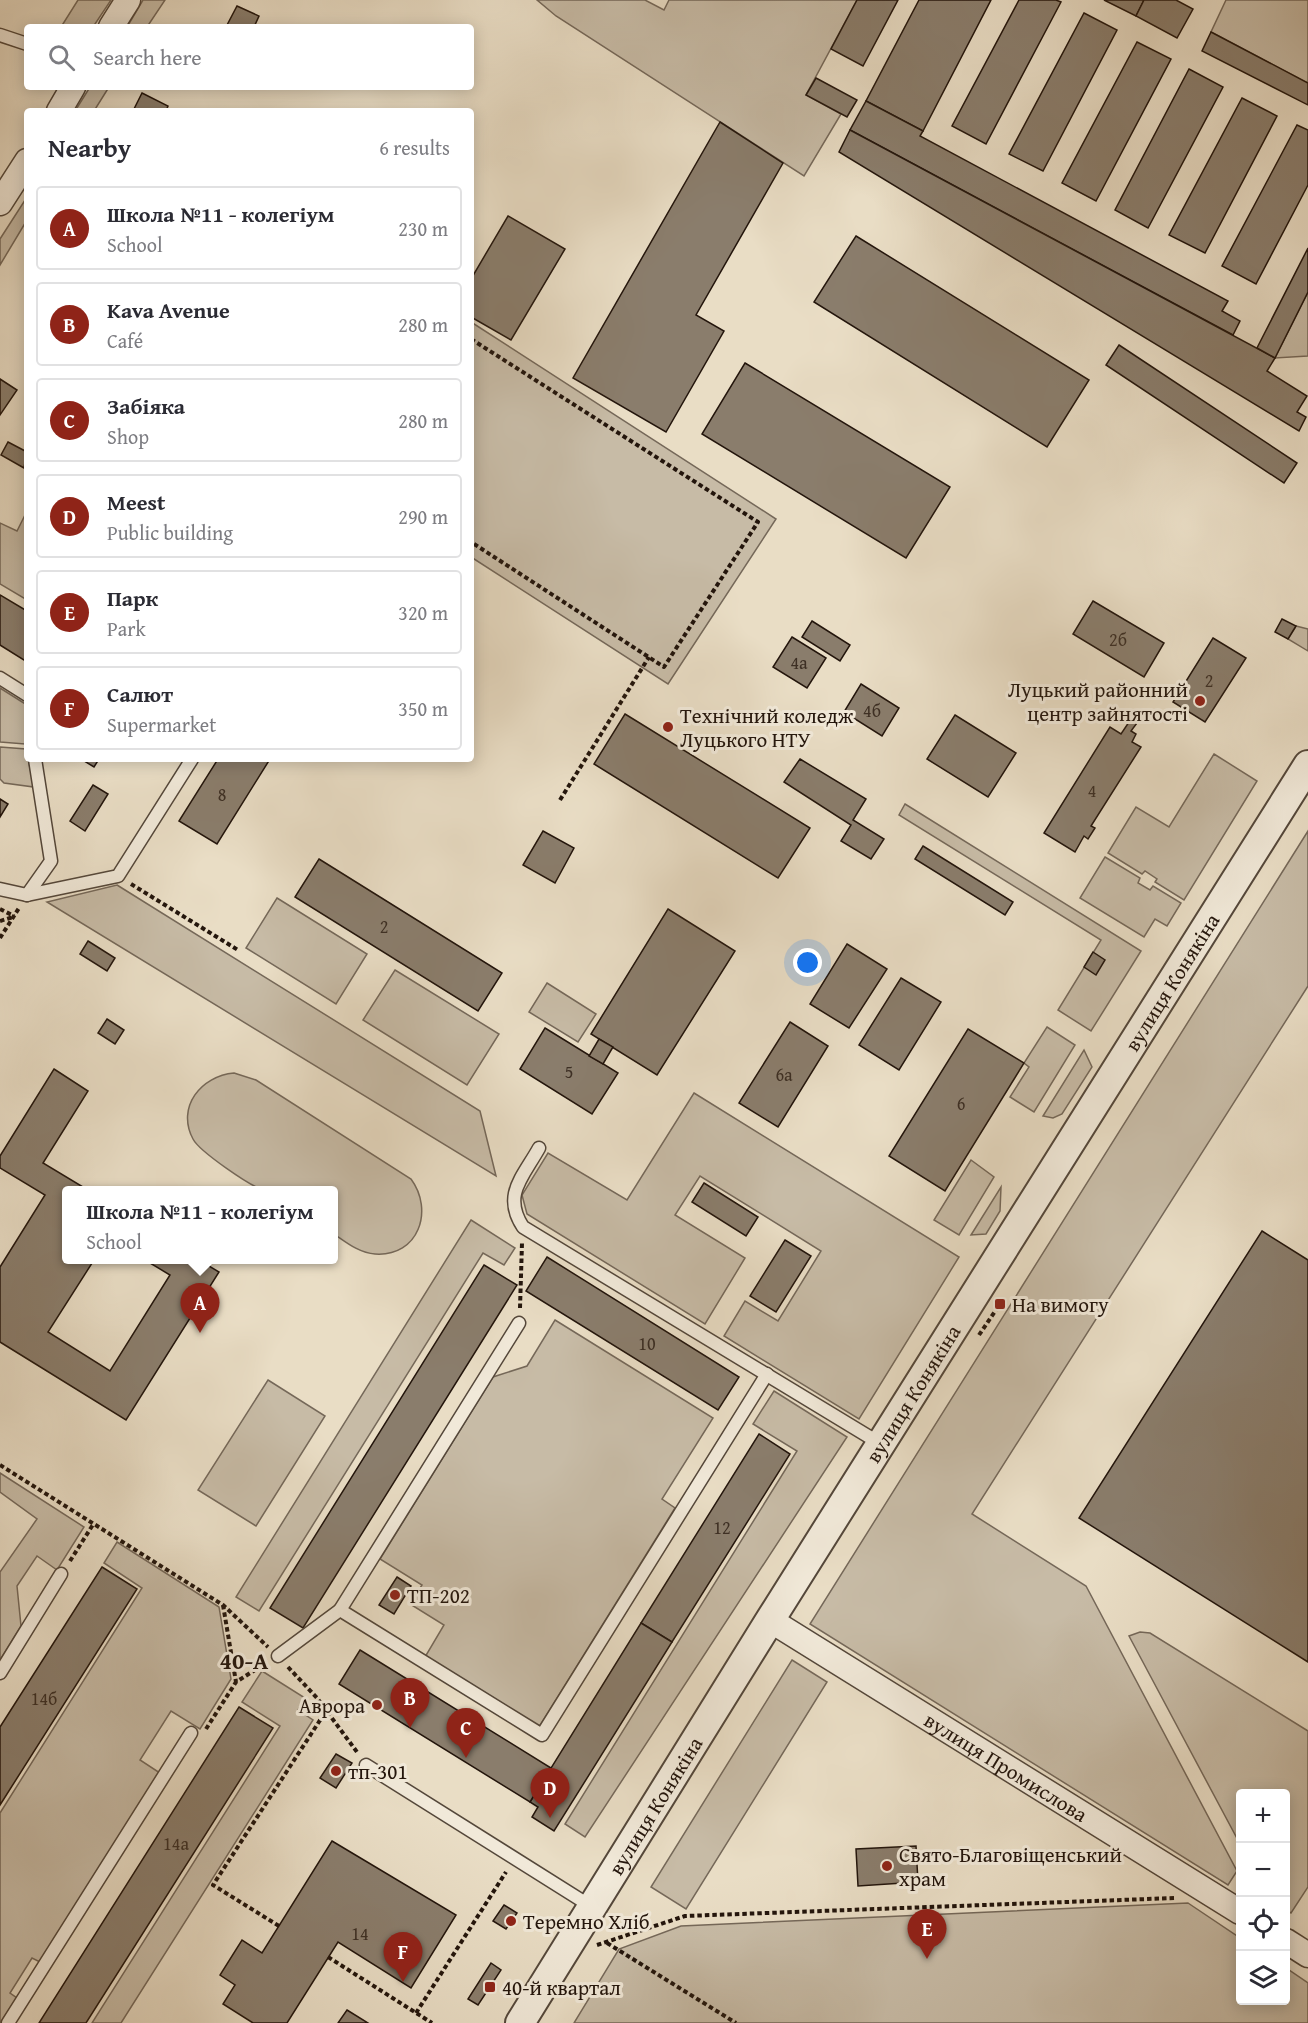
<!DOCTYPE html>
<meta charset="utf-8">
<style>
:root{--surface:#fff;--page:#f2f2f3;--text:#2b2b33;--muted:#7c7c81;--line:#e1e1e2;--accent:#8f2418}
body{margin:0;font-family:"Gentium Book Plus",serif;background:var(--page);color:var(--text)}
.controls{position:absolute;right:18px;bottom:18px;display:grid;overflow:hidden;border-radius:6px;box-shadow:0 3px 15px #0003}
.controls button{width:54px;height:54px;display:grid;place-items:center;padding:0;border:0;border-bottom:2px solid var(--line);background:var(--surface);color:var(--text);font:30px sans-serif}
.you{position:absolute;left:808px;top:963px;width:21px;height:21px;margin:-15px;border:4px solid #fff;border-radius:50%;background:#1a73e8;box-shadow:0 0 0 9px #1a73e833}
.badge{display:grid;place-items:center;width:39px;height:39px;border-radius:50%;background:var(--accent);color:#fff;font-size:20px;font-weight:700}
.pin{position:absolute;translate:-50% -50px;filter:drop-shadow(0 2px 3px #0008)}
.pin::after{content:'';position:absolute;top:32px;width:21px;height:18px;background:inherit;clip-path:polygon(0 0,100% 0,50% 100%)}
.popup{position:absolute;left:62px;top:1186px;width:276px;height:78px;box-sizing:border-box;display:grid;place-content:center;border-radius:6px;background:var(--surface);filter:drop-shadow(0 2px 4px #0005);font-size:20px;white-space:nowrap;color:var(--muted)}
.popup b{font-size:22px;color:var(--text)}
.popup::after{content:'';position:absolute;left:50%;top:100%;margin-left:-12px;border:12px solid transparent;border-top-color:var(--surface)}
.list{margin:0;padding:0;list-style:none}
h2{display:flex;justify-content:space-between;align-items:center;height:78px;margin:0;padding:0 24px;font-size:26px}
h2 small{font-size:20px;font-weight:400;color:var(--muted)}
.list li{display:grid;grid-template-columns:39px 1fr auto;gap:18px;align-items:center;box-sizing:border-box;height:84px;margin:0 12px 12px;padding:0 12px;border:2px solid var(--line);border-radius:6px}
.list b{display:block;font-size:22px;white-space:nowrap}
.list p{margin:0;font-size:20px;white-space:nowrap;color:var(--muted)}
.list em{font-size:20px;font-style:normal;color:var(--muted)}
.icon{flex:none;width:33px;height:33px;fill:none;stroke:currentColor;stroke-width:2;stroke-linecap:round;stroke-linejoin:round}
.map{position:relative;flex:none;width:1308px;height:2023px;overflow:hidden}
.search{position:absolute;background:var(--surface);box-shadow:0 3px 15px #0003;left:24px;top:24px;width:450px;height:66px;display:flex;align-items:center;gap:15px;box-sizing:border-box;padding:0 21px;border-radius:6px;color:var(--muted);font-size:22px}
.panel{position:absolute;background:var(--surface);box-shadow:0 3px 15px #0003;left:24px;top:108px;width:450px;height:654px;border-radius:6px}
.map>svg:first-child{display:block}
.green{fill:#c7bba6;stroke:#756859;stroke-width:1.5}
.building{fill:#8a7d6c;stroke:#23150c;stroke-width:1.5}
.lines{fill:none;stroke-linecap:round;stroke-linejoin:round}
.service-casing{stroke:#54473a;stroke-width:15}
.minor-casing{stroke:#54473a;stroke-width:27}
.tertiary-casing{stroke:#54473a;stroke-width:32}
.path{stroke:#23150c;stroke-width:4;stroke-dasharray:4.5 3;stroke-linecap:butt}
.service{stroke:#f1e9d9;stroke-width:12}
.minor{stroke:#f1e9d9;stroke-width:24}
.tertiary{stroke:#f1e9d9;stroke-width:28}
.poi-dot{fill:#8f2418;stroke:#f1e9d9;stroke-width:2}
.labels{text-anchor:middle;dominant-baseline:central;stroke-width:6;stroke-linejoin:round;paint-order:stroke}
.number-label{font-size:18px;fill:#3d2f24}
.poi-label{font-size:21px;fill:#23150c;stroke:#f1e9d9;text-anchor:start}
.street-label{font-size:21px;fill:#23150c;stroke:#f1e9d9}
.quarter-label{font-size:24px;font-weight:bold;fill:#23150c;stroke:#f1e9d9}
</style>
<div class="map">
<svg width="1308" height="2023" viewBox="0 0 1308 2023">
<rect width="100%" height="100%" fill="#e9ddc5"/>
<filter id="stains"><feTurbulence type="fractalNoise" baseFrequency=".00333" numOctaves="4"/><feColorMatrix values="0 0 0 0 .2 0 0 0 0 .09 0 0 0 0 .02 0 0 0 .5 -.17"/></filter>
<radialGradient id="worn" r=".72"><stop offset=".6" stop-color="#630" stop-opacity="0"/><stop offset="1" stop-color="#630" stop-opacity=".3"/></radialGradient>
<g class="green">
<path d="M78,0H111L93,27H61Z"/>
<path d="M143,0H165L147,27H127Z"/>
<path d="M537,0H645L664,10L669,0H857L806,95L841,114L804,176L556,16Z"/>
<path d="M1226,0H1308V83L1211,32Z"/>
<path d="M90,87H109L94,111H75Z"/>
<path d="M27,197V220L0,265V239Z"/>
<path d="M1308,292V356L1275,358Z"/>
<path d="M471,322L776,519L668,684L471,557Z"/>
<path d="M27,511V600L0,584V523L17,531Z"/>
<path d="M1296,626L1308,629V651L1288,639Z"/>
<path d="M0,688L27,705L25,744L0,742Z"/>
<path d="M0,747L26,749L34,787L4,783L0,779Z"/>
<path d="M1214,754L1257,781L1184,900L1155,882L1157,879L1145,871L1142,874L1108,853L1136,807L1169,827Z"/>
<path d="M905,804L1141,951L1091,1031L1058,1010L1101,940L899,815Z"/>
<path d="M1308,831V986L972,1514L1086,1586L1237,1871L1228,1885L810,1624Z"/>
<path d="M1105,857L1140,878L1138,883L1150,890L1153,886L1181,903L1167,926L1155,919L1144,937L1080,898Z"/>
<path d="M117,885L480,1111L496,1176L47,902Z"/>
<path d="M277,898L367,954L336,1004L246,948Z"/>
<path d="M395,970L499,1034L467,1085L363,1020Z"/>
<path d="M547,983L596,1014L578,1042L529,1012Z"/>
<path d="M1047,1027L1075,1045L1034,1112L1010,1097L1029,1067L1024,1063Z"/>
<path d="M1084,1050L1092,1067L1062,1114L1053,1118L1043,1116Z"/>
<path d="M234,1073L256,1080L411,1179C434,1210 419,1257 375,1254C359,1253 346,1242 334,1234V1190C317,1190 278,1195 264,1190C251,1187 199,1151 193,1139C176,1107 201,1076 234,1073Z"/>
<path d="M694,1093L959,1257L859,1419L724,1336L745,1301L778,1321L821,1251L700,1176L675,1215L745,1258L705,1324L527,1214L522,1195L548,1153L627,1200Z"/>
<path d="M971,1160L994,1177L959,1235L934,1220Z"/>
<path d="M1001,1187L1000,1211L986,1234L971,1235Z"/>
<path d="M471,1220L515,1248L504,1265L483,1253L259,1611L236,1597Z"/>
<path d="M555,1320L713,1418L662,1499L675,1508L539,1727L425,1657L444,1625L410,1604L422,1585L380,1559L493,1377L527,1366Z"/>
<path d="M268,1380L325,1416L256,1526L198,1490Z"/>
<path d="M774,1391L847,1437L585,1837L565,1824L797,1451L753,1424Z"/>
<path d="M0,1473L84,1527L57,1570L37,1556L17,1586L21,1626L0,1660V1572L37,1519L0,1492Z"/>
<path d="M117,1542L219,1607L231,1679L200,1729L171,1711L140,1760L160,1773L40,1962L32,1958L10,1993L17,1998L0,2023V1813L142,1588L104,1563Z"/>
<path d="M1140,1632L1150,1633L1308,1731V1887L1291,1913L1286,1910V1794H1240V1844L1129,1636Z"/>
<path d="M792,1660L827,1682L686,1909L651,1887Z"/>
<path d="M262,1671L305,1698L298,1710L313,1720L121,2023H92L280,1726L242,1702Z"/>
<path d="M1188,1903L1240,1938V2000H1286V1968L1308,1983V2023H574L619,1949L681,1926Z"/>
</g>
<g class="building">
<path d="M857,0H898L863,66L831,49Z"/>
<path d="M919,0H991L923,131L866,101Z"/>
<path d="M1019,0H1056L1061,2L986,144L952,126Z"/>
<path d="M1104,0H1144L1136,16Z"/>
<path d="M1144,0H1176L1193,9L1177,38L1136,16Z"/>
<path d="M237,6L259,16L254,27H226Z"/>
<path d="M1084,13L1117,30L1043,171L1009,154Z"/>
<path d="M1211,32L1308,83V105L1202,51Z"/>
<path d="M1137,42L1171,59L1096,201L1062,183Z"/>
<path d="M1189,69L1223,87L1148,228L1115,210Z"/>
<path d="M816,78L857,100L847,117L806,95Z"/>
<path d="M142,93L168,106L166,111H133Z"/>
<path d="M1242,98L1277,116L1205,253L1169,235Z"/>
<path d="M866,101L923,131L920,136L1228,301L1222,311L1240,321L1233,335L850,130Z"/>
<path d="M720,122L783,163L696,315L724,331L666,432L573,378Z"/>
<path d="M1297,125L1308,130V185L1256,284L1222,266Z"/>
<path d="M850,130L1275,358L1267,371L1307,396L1297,412L1306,417L1299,431L839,152Z"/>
<path d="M508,216L565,249L511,340L471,317V279Z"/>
<path d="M856,236L1089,380L1047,447L814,302Z"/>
<path d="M1308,248V292L1275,358L1257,348Z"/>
<path d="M1119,345L1297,463L1284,483L1106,365Z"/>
<path d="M745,363L950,487L906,558L702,434Z"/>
<path d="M0,379L17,390L0,415Z"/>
<path d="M8,442L27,452L24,468L1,455Z"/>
<path d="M0,595L27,611V662L0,645Z"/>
<path d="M1093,601L1164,643L1144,677L1073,634Z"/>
<path d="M1282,619L1296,626L1288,639L1275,632Z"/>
<path d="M812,621L850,645L840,661L802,637Z"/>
<path d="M792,637L826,658L807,688L773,667Z"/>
<path d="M1213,638L1246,658L1205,722L1173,702Z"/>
<path d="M861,684L899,708L882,736L844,712Z"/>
<path d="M625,714L810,828L778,878L594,764Z"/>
<path d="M955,715L1016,753L988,797L927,759Z"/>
<path d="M1131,719L1137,723L1131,731L1136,734L1132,742L1141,747L1091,826L1095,828L1088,839L1084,836L1075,852L1044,833L1110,727L1121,734Z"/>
<path d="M81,759H99L94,767Z"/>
<path d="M218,759H270L217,844L179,821Z"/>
<path d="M800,759L866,799L853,820L884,839L871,859L841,841L851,825L784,782Z"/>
<path d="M93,785L108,794L85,831L70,821Z"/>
<path d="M0,799L8,804L0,817Z"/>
<path d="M543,831L574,848L555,883L523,865Z"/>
<path d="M923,846L1013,902L1005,915L915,859Z"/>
<path d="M319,859L502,973L478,1011L295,897Z"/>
<path d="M668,909L735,951L657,1075L591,1034Z"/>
<path d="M88,941L115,958L107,971L80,954Z"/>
<path d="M847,944L887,969L849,1028L810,1004Z"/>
<path d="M1093,952L1105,960L1096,975L1084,967Z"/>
<path d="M901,978L941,1002L899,1070L859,1045Z"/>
<path d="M107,1019L124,1030L115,1044L98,1033Z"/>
<path d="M790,1022L828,1046L778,1127L739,1103Z"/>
<path d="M545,1028L618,1073L592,1114L520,1069Z"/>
<path d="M968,1029L1024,1063L945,1191L889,1156Z"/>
<path d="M599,1039L613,1047L603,1064L589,1056Z"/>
<path d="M54,1069L88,1091L43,1163L88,1190H67V1260H94L48,1332L110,1371L170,1275L145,1260H199L219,1272L126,1420L0,1342V1267L45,1195L0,1168V1156Z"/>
<path d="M704,1183L758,1217L746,1236L692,1202Z"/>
<path d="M1262,1231L1308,1260V1662L1079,1518Z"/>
<path d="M785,1240L811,1256L776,1312L750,1296Z"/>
<path d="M547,1257L739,1377L718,1410L526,1291Z"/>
<path d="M484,1265L517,1285L303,1628L270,1608Z"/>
<path d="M759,1434L790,1454L672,1642L641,1623Z"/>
<path d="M102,1567L137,1589L0,1805V1727Z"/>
<path d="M397,1577L411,1586L394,1614L379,1605Z"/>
<path d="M641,1623L672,1642L554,1831L532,1817L538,1807L530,1802Z"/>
<path d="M360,1650L551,1768L530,1802L339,1684Z"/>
<path d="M239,1707L273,1728L86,2023H39Z"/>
<path d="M336,1754L352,1763L336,1788L320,1778Z"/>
<path d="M332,1841L456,1915L411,1988L338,1942L287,2023H253L223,2004L235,1985L220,1975L242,1940L262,1953Z"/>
<path d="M916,1846L918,1882L858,1886L856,1849Z"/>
<path d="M504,1905L517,1913L506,1929L493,1921Z"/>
<path d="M491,1963L501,1970L478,2005L468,1999Z"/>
<path d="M347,2010L368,2023H338Z"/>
</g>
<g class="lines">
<defs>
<g id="service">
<path d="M0,35L27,44"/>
<path d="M0,678L27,695"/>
<path d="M0,889L27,895L118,876L192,759"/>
<path d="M27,895L51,861L35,759"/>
<path d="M539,1148C523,1177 502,1195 523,1227L881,1444"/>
<path d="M519,1323L340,1610L542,1735L767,1374"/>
<path d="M278,1656L340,1610"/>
<path d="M0,1673L61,1574"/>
<path d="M366,1765L592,1907"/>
<path d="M8,2023L191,1733"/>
</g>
<g id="minor">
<path d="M111,27L128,0"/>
<path d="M59,111L73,87"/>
<path d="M0,203L27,161"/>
<path id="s1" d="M770,1620L1240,1912"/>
<path d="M1286,1941L1308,1955"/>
</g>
<g id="tertiary">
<path id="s2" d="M520,2023L770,1620L1308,765"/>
</g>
</defs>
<use href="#service" class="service-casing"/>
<use href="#minor" class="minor-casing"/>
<use href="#tertiary" class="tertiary-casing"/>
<g class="path">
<path d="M471,339L758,522L664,667L471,542"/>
<path d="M560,800L649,657"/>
<path d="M131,884L238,950"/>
<path d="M0,909L14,916"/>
<path d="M0,921L13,917"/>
<path d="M0,938L19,908"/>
<path d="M520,1308L522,1243"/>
<path d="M979,1335L1002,1301"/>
<path d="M0,1465L223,1605L268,1647"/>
<path d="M70,1561L94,1523"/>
<path d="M223,1605L236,1682"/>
<path d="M288,1667L317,1698L357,1752"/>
<path d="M206,1729L236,1682L266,1663"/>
<path d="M279,1926L213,1885L326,1711"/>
<path d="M607,1943L736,2023"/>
<path d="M597,1945L685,1916L1175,1898"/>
<path d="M328,1957L432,2023"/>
<path d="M416,2013L506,1872"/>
</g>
<use href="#service" class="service"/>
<use href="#minor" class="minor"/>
<use href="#tertiary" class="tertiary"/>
</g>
<g class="poi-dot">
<circle cx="1200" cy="701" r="6"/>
<circle cx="668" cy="727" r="6"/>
<rect x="994" y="1298" width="12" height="12" rx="3"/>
<circle cx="395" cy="1595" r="6"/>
<circle cx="377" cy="1705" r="6"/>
<circle cx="336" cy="1771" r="6"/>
<circle cx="887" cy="1866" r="6"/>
<circle cx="511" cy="1921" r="6"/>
<rect x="484" y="1981" width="12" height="12" rx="3"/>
</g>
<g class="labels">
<g class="number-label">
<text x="1118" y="639">2б</text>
<text x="799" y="662">4а</text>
<text x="1209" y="680">2</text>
<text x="872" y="710">4б</text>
<text x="1092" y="790">4</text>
<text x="222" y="794">8</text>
<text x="384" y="926">2</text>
<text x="569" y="1071">5</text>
<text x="784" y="1074">6а</text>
<text x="961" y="1103">6</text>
<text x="647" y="1343">10</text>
<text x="722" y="1527">12</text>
<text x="44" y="1698">14б</text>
<text x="176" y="1843">14а</text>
<text x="360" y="1933">14</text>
</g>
<g class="poi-label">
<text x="1188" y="689" text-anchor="end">Луцький районний<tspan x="1188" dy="24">центр зайнятості</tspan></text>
<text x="680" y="715">Технічний коледж<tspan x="680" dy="24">Луцького НТУ</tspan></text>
<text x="1012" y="1304">На вимогу</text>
<text x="407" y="1595">ТП-202</text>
<text x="365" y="1705" text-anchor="end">Аврора</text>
<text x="348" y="1771">тп-301</text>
<text x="899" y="1854">Свято-Благовіщенський<tspan x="899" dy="24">храм</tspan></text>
<text x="523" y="1921">Теремно Хліб</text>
<text x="502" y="1987">40-й квартал</text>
</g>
<g class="street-label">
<text stroke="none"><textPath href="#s2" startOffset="1228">вулиця Конякіна</textPath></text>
<text stroke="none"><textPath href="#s2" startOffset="742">вулиця Конякіна</textPath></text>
<text stroke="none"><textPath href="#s1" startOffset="278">вулиця Промислова</textPath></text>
<text stroke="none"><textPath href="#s2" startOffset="256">вулиця Конякіна</textPath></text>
</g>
<g class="quarter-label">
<text x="244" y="1660">40-А</text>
</g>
</g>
<rect width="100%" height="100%" filter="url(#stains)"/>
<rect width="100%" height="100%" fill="url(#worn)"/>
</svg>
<div class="controls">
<button>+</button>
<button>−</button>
<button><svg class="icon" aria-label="locate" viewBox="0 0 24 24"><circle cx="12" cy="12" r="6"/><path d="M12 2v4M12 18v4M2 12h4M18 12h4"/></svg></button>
<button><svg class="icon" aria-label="layers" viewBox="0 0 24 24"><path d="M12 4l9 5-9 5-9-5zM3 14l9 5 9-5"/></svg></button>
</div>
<div class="you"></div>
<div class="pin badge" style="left:200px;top:1333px">A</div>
<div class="popup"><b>Школа №11 - колегіум</b>School</div>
<div class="pin badge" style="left:410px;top:1728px">B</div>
<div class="pin badge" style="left:466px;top:1758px">C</div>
<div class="pin badge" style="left:550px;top:1818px">D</div>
<div class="pin badge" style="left:927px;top:1959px">E</div>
<div class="pin badge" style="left:403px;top:1982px">F</div>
<div class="search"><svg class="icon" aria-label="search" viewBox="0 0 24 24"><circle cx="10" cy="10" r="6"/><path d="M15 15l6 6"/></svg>Search here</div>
<section class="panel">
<h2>Nearby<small>6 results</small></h2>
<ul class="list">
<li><span class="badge">A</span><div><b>Школа №11 - колегіум</b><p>School</p></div><em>230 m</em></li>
<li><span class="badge">B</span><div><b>Kava Avenue</b><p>Café</p></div><em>280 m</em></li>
<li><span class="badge">C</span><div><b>Забіяка</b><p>Shop</p></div><em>280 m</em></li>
<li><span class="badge">D</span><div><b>Meest</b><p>Public building</p></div><em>290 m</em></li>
<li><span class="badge">E</span><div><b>Парк</b><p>Park</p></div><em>320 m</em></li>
<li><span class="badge">F</span><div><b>Салют</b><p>Supermarket</p></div><em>350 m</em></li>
</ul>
</section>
</div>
